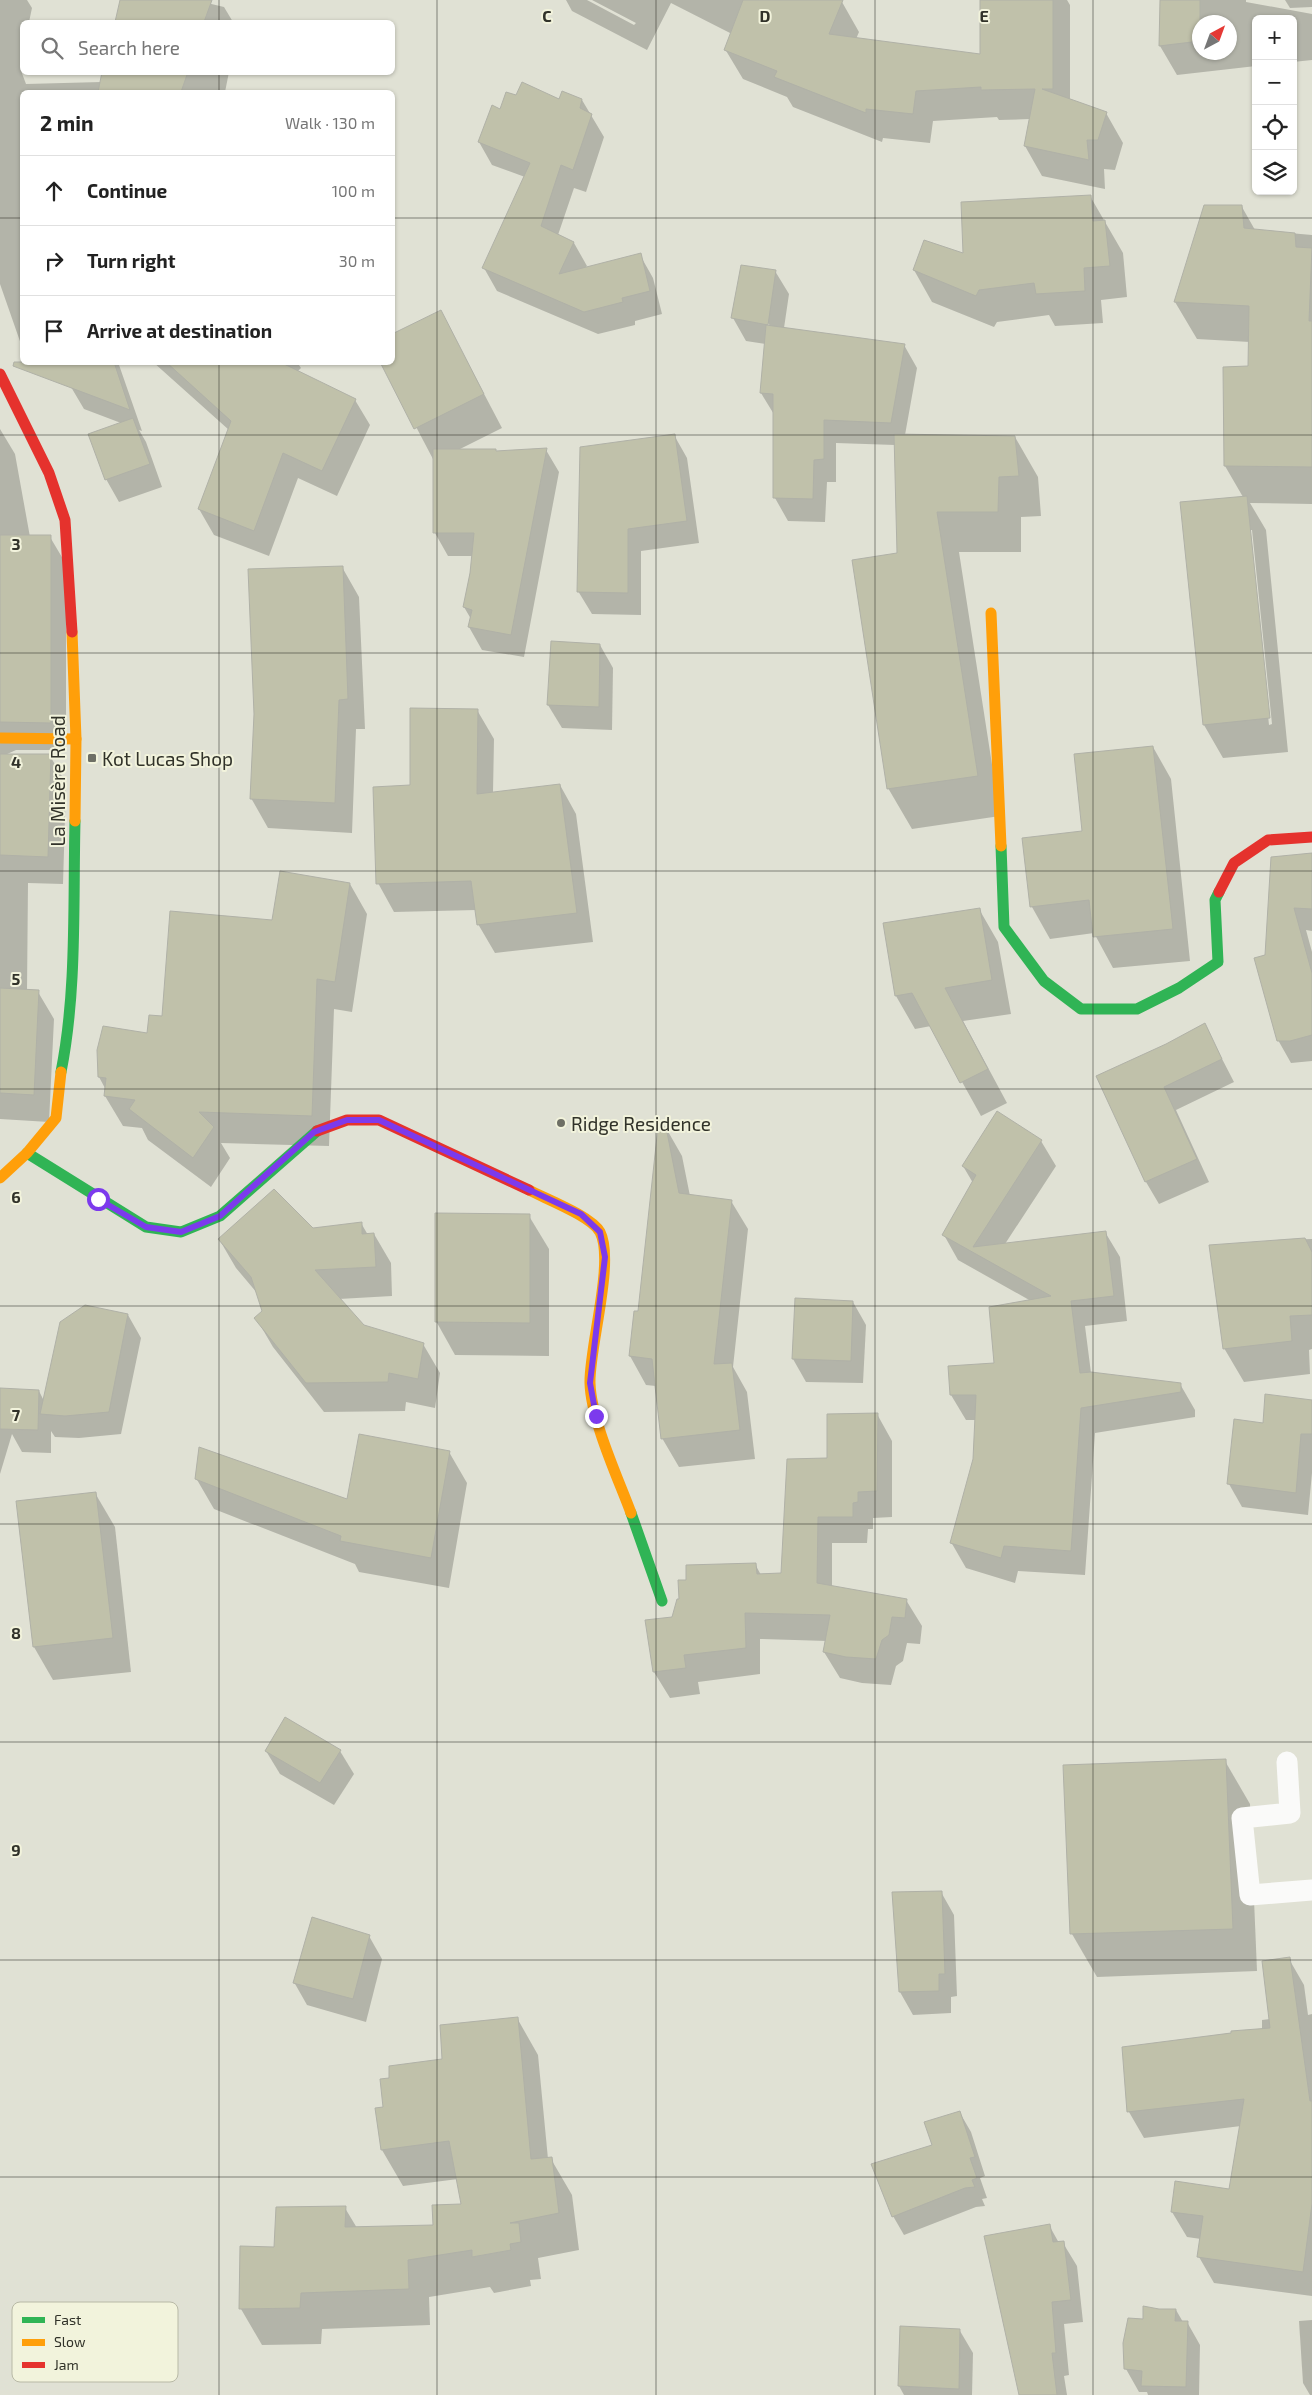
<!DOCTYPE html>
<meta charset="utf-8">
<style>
:root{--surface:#fff;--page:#f6f6f6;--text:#222;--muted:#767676;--line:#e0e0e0}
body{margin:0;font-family:"Exo 2",sans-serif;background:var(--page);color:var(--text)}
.controls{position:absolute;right:15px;top:15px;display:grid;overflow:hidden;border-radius:8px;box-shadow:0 1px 4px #0004}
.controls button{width:45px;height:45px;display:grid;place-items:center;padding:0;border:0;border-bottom:1px solid var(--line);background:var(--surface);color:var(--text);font:25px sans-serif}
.compass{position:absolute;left:1192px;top:15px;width:45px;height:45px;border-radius:50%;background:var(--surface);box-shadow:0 1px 4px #0004;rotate:41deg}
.stop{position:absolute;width:15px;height:15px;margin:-11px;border:4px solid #7c3aed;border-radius:50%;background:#fff}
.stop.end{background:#7c3aed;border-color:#fff;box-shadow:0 1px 5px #0008}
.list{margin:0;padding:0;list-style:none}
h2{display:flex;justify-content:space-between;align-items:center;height:65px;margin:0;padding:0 20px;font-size:21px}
h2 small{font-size:16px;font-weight:400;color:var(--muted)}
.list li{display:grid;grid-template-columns:32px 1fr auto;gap:15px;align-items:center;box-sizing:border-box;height:70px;padding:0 20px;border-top:1px solid var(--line)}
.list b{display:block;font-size:19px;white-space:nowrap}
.list em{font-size:16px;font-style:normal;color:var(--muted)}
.icon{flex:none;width:28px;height:28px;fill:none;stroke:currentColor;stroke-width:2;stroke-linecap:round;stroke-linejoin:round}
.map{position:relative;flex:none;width:1312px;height:2395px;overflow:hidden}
.search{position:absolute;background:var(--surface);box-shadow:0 1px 4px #0004;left:20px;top:20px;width:375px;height:55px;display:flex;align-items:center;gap:12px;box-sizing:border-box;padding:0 18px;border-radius:8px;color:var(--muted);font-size:19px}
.panel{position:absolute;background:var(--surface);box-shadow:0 1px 4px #0004;left:20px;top:90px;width:375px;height:275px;border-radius:8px}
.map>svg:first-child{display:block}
.shadow{fill:#0003;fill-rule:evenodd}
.building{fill:#c0c1aa;stroke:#b0b1a7}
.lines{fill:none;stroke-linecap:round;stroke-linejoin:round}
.lane{stroke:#fafaf9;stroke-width:21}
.fast{stroke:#30b455;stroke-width:11}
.slow{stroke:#ff9f0a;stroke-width:11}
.jam{stroke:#e5322d;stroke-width:11}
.route{stroke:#7c3aed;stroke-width:6}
.grid{fill:none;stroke:#313229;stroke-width:1;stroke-opacity:0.55}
.poi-dot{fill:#6e6f65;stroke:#f2f3dc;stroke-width:2}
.labels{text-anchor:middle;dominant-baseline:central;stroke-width:4;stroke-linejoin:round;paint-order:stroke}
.poi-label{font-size:19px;fill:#313229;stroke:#f2f3dc;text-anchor:start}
.street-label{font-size:19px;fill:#313229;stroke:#f2f3dc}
.key{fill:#f2f3dc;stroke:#b8b9a6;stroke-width:1}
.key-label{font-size:14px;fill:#313229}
.grid-label{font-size:16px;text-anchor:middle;font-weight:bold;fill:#313229;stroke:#f2f3dc;stroke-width:4;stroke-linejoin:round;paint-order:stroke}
</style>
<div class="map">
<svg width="1312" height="2395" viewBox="0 0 1312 2395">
<rect width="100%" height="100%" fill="#e0e1d4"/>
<g class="shadow">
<path d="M0,0H27L32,8L29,22H22V54L20,68L26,84L101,82L104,72H229L225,92H22V347L0,284Z"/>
<path d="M121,0H204L203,2L224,7L233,22H116Z"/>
<path d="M566,0H587L634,25L636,23L592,0H837L842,2L859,32L856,39L982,55L981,0H1067L1070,5V100L1106,113L1123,143L1115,170L1104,169L1105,189L1042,176L1025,146L1030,119L999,120L997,117L933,121L930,143L883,138L882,142L793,107L787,97L743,79L725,49L732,34L671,3L647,50L572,11Z"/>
<path d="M1161,0H1246V2L1312,14V60L1293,62V19H1256V66L1177,75L1160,46ZM1200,22H1230V52H1200Z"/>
<path d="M1285,0H1312V7L1290,8Z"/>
<path d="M516,96L582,100L604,137L586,192L574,188L558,235L574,243L587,266L585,268L640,255L653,278L662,314L635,321V325L598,334L497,291L484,268L525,177L492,165L479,142L501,110Z"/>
<path d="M1090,196L1123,253L1127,297L1101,300L1103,323L1055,326L1049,315L997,322L994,327L932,302L914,270L964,255Z"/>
<path d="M1205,206L1242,207L1255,230L1312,235V504L1250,503L1266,530L1288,752L1223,758L1204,725L1181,503L1243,497L1225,466L1224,368L1249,367L1250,342L1197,339L1175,302ZM1249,530H1252L1272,724L1269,725Z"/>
<path d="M775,271L789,294L784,328L904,345L917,368L905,435L1015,437L1038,477L1041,516L1021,517V552H959L1000,816L912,829L888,788L898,555L895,445L836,443V482H827L825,522L788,521L775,498V416L761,393L766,344L746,341L733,318ZM766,319L770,326H767Z"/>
<path d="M441,312L502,428L458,450L496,452L546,450L559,472L524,657L482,650L469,627L471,619L464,607L473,556H448L435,533L434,461L382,362H392Z"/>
<path d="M81,362H118L142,431L139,430L146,442L162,487L119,502L106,479L121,423L84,409L71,387Z"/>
<path d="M153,362H297L301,368L297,372L355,400L370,425L337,496L298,478L269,556L214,535L199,509L229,430Z"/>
<path d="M0,429L15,454L30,537H50L66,564V750H16L5,755L50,756L66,783L63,884L28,883L27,991L38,992L54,1019L49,1122L0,1119Z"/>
<path d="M674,435L687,458L699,543L641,551V615L592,614L578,591Z"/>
<path d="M342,567L359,597L365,729H356L352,833L268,828L251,798Z"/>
<path d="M600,645L613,668L612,730L562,728L548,705Z"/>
<path d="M477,710L494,739L493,793L560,785L576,814L593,942L495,953L478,924L476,910L394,912L378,883L412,787Z"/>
<path d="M1153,747L1171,779L1190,961L1113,968L1094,933L1050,939L1032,907L1023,839L1084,832Z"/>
<path d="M1312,853V931L1306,930L1312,952V1061L1291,1063L1278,1040L1266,956L1272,858Z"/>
<path d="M350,884L367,914L352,1012L334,1009L329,1146L221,1143L230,1158L211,1187L148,1140L142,1128L123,1126L105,1096L106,1090L99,1077L273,922Z"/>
<path d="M979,909L998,942L1011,1014L963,1021L1007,1103L981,1116L931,1026L915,1029L896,996L884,924Z"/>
<path d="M1204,1024L1234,1082L1176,1110L1209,1182L1159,1204L1146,1182L1166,1045Z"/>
<path d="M666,1128L682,1156L690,1196L731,1201L748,1229L733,1367L747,1392L755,1459L679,1467L662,1438L656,1386L646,1385L630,1356L635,1312L639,1313Z"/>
<path d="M1041,1141L1056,1166L1005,1244L1105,1232L1120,1257L1127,1321L1085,1326L1091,1373L1180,1384L1195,1410V1417L1095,1433L1085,1575L1018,1571L1015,1583L966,1568L951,1542L974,1459L976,1420H966L951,1395L995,1364L1031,1301L958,1260L944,1235L973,1183L963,1166Z"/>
<path d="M529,1216L549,1249V1356L455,1355L436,1321Z"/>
<path d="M361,1223L368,1235L374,1234L391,1263L392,1296L339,1299L364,1326L423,1344L440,1373L435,1408L406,1402L405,1411L324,1412L273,1347L256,1318L263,1312L257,1293L236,1268L219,1239Z"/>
<path d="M1312,1239V1349L1309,1350L1310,1374L1244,1382L1224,1348L1277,1240Z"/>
<path d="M853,1302L866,1325L863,1383L806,1382L793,1359Z"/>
<path d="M128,1315L141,1338L121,1434L79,1438L55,1437L51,1431V1453L22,1452L12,1434L0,1474V1389L39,1391L44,1401Z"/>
<path d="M1312,1401V1473L1308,1515L1242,1507L1229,1484L1264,1424Z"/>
<path d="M877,1414L892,1441V1517L873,1518V1529H868L867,1543H832V1587L906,1600L922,1626L920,1644L907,1643L903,1661L896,1666L891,1685L862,1683L840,1678L824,1652L827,1641L760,1639V1674L698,1682L700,1694L670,1698L654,1672L647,1621L673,1618L687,1581L755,1564L761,1575L783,1574L828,1459Z"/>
<path d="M449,1452L467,1483L449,1588L359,1572L355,1564L214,1509L196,1478L348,1501Z"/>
<path d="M95,1493L115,1527L131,1672L53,1680L34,1647Z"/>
<path d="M286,1719L340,1751L354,1774L334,1805L280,1774L266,1751Z"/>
<path d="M1225,1761L1250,1804L1257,1971L1097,1977L1072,1934Z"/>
<path d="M941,1892L954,1915L957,1996L951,1997V2013L913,2015L900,1992L893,1893Z"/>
<path d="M369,1936L382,1959L366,2022L307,2005L294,1982Z"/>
<path d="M1289,1959L1304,1985L1308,2015L1312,2014V2296L1214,2283L1199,2257L1201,2239L1187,2237L1172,2212L1230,2190L1241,2126L1144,2138L1129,2112L1123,2048L1262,2029V2020L1270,2019Z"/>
<path d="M517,2018L538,2055L548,2159H551L572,2195L579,2250L538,2258L541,2279L530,2280L531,2286L494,2293L490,2287L429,2297L430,2325L322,2329L321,2344L262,2345L241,2309L276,2248L345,2208L357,2228L434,2226L463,2206L458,2179L403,2186L382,2150L385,2108L391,2079L443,2061Z"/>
<path d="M960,2113L971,2132L985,2176L980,2178L987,2198L982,2199L985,2206L976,2207L904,2235L893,2216L934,2146Z"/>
<path d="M1049,2225L1059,2243H1063L1077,2266L1083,2322L1064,2324L1069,2375L1064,2376L1067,2395H1020Z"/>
<path d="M1176,2310L1183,2322H1187L1200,2345L1199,2395H1148L1147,2392H1139L1126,2369L1144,2321L1159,2311Z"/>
<path d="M1312,2320V2395H1310L1303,2383L1299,2321Z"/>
<path d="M960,2331L973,2353L972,2395H904L899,2386Z"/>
</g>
<g class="building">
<path d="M120,0H212L204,22H115Z"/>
<path d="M743,0H843L829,34L980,54V0H1053V89H1042L1107,112L1098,140H1087L1089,160L1024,146L1035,89L981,90V87L916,91L913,114L866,109V113L774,77L777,71L724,50Z"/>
<path d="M1160,0H1200V41L1159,46Z"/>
<path d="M102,72H188L181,92H98Z"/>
<path d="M522,82L559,99L562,91L582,99L580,108L592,114L573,170L561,165L541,226L574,242L559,274L641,253L650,291L622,298L623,302L584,312L482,268L530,163L478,142L492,105L500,109L506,92L516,95Z"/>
<path d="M1091,195L1093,221L1105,220L1110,266L1084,268L1085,291L1036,294L1034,283L979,290L976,296L913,270L924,240L963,253L961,202Z"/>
<path d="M1204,205H1242L1244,228L1295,233L1296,247L1312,248L1309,321H1312V467L1224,466L1223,367L1248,366L1249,306L1174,302Z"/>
<path d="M741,265L776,270L768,325L731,318Z"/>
<path d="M441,310L484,394L414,429L380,362H392V334Z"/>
<path d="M766,325L905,344L891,423L824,420V459L814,460L813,499L773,498V394L760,393Z"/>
<path d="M14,362H114L130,410L13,366Z"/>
<path d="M166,362H280L356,399L322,471L283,453L254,531L198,509L231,421Z"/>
<path d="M133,418L150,464L105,480L88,434Z"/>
<path d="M675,434L687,521L628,529V593L577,592L580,447Z"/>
<path d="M894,434L1015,436L1019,476L999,477L998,512H937L978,776L887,789L852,560L897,553Z"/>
<path d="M547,448L511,635L468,627L472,610L463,607L470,573L474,533H433V449H496V451Z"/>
<path d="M1247,496L1270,718L1203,725L1180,502Z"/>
<path d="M0,535H51V723L0,722Z"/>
<path d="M343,566L348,699L339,700L335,803L250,799L254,714L248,569Z"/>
<path d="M551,641L600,644L599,707L547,705Z"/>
<path d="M410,708L478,709L477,794L560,784L577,913L477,925L471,881L376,884L373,787L410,785Z"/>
<path d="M1153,746L1173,929L1093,937L1089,900L1030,907L1022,838L1082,831L1074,754Z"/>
<path d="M0,754H51L48,857L0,855Z"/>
<path d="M1312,853V909L1294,908L1312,973V1035L1290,1041H1277L1254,958L1265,955L1271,857Z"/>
<path d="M280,871L350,883L335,982L317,979L312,1116L199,1112L214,1127L193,1158L129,1109L135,1100L104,1096L106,1078L98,1077L97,1050L103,1026L147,1033L149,1015L162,1016L170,911L272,920Z"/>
<path d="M980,908L992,980L945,988L988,1069L960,1083L912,993L895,996L883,923Z"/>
<path d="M0,988L39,990L34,1095L0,1093Z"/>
<path d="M1205,1023L1222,1059L1164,1087L1197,1159L1145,1182L1096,1076L1166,1044Z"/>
<path d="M997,1111L1042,1140L973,1247L1106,1231L1114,1296L1071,1301L1080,1373L1091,1372L1181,1383V1392L1081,1408L1071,1551L1004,1546L1001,1558L950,1543L973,1459L976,1395H950L948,1366L994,1363L989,1307L1051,1296L942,1235L976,1175L962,1166Z"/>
<path d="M658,1127H666L679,1193L732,1200L714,1364L732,1363L740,1430L661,1439L652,1359L629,1356L634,1311H638Z"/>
<path d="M274,1189L313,1228L362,1222V1234L374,1233L376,1267L315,1270L364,1325L424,1343L418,1379L389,1373L388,1382L306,1383L254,1318L262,1311L251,1277L218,1239Z"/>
<path d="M435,1213L530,1214V1323L435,1322Z"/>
<path d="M1305,1238L1312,1252V1315L1290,1316L1292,1341L1223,1349L1209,1245Z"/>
<path d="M795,1298L853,1301L851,1361L792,1359Z"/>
<path d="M85,1305L128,1314L109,1412L65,1416L40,1414L60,1322Z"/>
<path d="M0,1388L39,1390L38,1430L0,1429Z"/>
<path d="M1265,1394L1312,1400V1434H1301L1296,1493L1227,1484L1234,1419L1263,1423Z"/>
<path d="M878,1413L877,1491L858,1492V1502L853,1503V1517H818L817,1583L907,1599L905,1618L892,1617L889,1635L882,1640L876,1659L846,1657L823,1652L830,1615L745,1613L746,1648L684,1655L686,1668L653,1672L645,1620L672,1617L677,1599H679L678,1580H686V1565L756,1563L757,1574L781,1573L787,1459L827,1458V1414Z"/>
<path d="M359,1434L450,1451L431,1558L340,1541L341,1536L195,1479L199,1447L347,1499Z"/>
<path d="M96,1492L113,1638L33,1647L16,1501Z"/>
<path d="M285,1717L341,1750L320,1783L265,1751Z"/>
<path d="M1226,1759L1233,1929L1070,1934L1063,1765Z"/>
<path d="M942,1891L945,1974H939V1991L899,1992L892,1892Z"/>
<path d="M312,1917L370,1935L353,1999L293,1983Z"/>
<path d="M1290,1957L1310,2101H1312V2204L1303,2272L1197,2257L1203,2216L1171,2212L1175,2181L1229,2189L1244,2099L1127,2112L1122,2047L1231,2033V2031L1270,2028L1262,1961Z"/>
<path d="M518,2017L531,2159L552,2157L559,2213L510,2223H519L521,2242L510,2244L511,2250L472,2257V2250L408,2260L409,2289L301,2293L300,2308L239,2309L240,2246L274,2247L276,2207L346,2206L345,2227L433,2225L432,2205L461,2204L449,2141L381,2150L375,2108L383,2107L380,2079L389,2078V2066L442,2059L440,2025Z"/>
<path d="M960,2111L975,2157L970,2158L977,2178L972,2180L975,2187L965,2188L892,2217L871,2164L932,2145L924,2122Z"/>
<path d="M1050,2224L1053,2242L1064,2241L1071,2300L1052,2302L1056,2353H1052L1057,2395H1019L984,2236Z"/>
<path d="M1143,2306L1159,2309H1176L1175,2321H1188L1186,2387L1141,2386L1142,2371L1124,2369L1123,2343L1128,2318L1143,2319Z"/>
<path d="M900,2326L960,2329L959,2389L898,2386Z"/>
</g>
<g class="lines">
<path class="lane" d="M1287,1762L1290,1813L1242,1818L1250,1895L1312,1890"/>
<g class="fast">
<path d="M1001,846L1004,927L1044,981L1081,1009H1137L1179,988L1218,962L1215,900L1219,892"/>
<path d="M61,1072C77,991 73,904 75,821"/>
<path d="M27,1153L146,1227L181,1232L220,1216L317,1131"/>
<path d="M631,1513L662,1601"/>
</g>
<g class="slow">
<path d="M991,613L1001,846"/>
<path d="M72,632L76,739L75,821"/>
<path d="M0,738L76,739"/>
<path d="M0,1178L27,1153L56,1118L61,1072"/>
<path d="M529,1190C546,1199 591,1216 600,1232C615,1261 589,1348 590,1383C591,1420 618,1478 631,1513"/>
</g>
<g class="jam">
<path d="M0,374L49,473L65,520L72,632"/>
<path d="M1219,892L1234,863L1268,840L1312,837"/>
<path d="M317,1131L347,1120H379L529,1190"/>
</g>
</g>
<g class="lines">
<path class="route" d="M98,1199L146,1227L181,1232L220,1216L314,1132L347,1120H379L581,1214L600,1232L605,1257L590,1383L596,1416"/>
</g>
<path class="grid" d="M219,0V22M437,0V2395M656,0V2395M875,0V2395M1093,0V2395M219,72V92M0,218H22M392,218H1312M219,362V2395M0,435H1312M0,653H1312M0,871H1312M0,1089H1312M0,1306H1312M0,1524H1312M0,1742H1312M0,1960H1312M0,2177H1312"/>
<g class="poi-dot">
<rect x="87" y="753" width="10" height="10" rx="2.5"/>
<circle cx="561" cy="1123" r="5"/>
</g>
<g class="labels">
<g class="poi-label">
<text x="102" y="758">Kot Lucas Shop</text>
<text x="571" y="1123">Ridge Residence</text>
</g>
<g class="street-label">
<text transform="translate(57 781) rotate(-90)">La Misère Road</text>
</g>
</g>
<rect x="12" y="2302" width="166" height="80" rx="8" class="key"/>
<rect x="22" y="2317" width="23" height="6" fill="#30b455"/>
<rect x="22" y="2339" width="23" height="7" fill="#ff9f0a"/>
<rect x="22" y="2362" width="23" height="6" fill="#e5322d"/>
<g class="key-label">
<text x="54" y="2325">Fast</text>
<text x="54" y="2347">Slow</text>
<text x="54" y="2370">Jam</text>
</g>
<g class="grid-label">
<text x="547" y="22">C</text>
<text x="765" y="22">D</text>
<text x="984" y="22">E</text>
<text x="16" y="550">3</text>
<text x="16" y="768">4</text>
<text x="16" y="985">5</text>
<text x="16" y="1203">6</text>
<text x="16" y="1421">7</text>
<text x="16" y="1639">8</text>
<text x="16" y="1856">9</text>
</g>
</svg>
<div class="controls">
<button>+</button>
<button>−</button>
<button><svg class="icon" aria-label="locate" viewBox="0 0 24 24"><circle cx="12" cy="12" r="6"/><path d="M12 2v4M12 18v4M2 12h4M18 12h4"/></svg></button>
<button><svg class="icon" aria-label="layers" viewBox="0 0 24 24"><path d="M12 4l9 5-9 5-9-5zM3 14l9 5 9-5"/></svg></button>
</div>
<svg class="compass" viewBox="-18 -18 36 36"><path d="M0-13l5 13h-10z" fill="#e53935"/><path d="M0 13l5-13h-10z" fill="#767676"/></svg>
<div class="stop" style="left:98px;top:1199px"></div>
<div class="stop end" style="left:596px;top:1416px"></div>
<div class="search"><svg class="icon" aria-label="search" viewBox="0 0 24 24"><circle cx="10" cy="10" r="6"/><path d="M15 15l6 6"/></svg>Search here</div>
<section class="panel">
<h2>2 min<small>Walk · 130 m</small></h2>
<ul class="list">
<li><svg class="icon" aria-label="ahead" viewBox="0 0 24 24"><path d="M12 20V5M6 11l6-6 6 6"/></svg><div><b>Continue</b></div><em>100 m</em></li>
<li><svg class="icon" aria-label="right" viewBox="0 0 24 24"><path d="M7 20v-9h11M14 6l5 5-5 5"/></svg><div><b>Turn right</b></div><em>30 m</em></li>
<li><svg class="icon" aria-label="arrive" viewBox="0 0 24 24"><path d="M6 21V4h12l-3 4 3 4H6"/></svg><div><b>Arrive at destination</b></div></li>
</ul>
</section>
</div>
